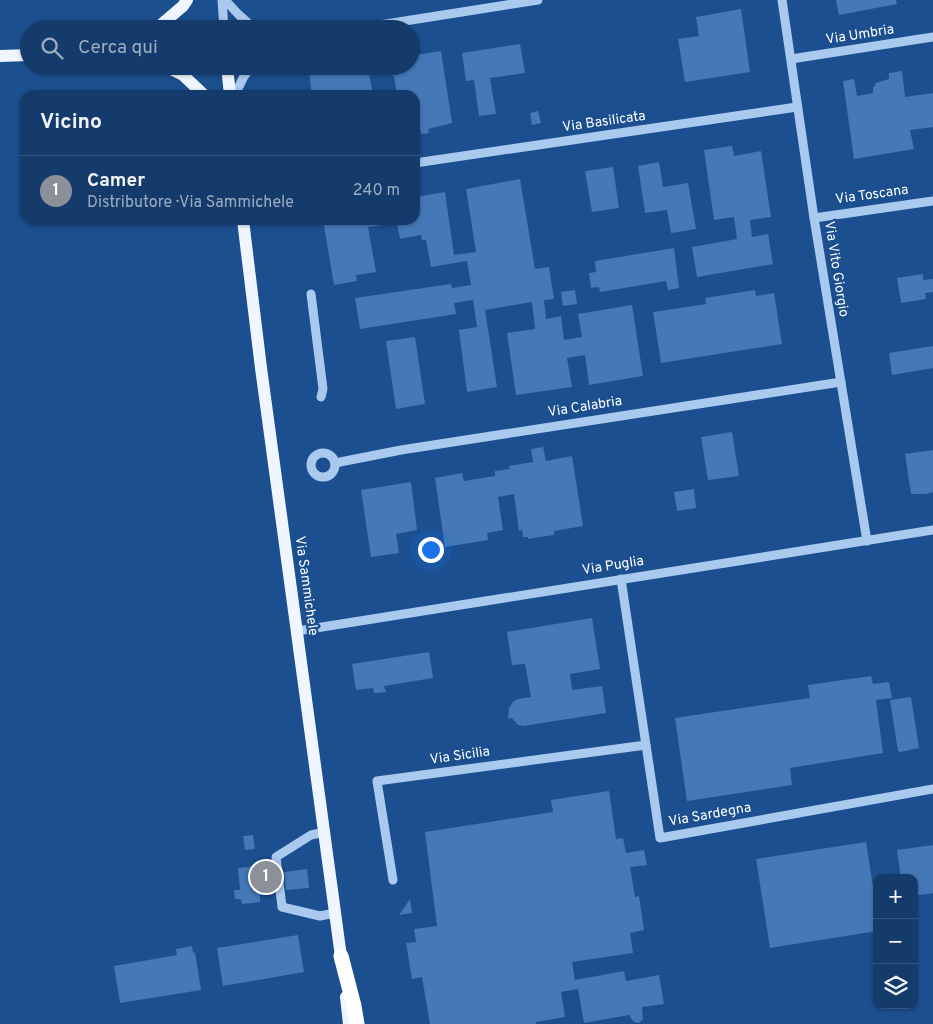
<!DOCTYPE html>
<html lang="it">
<meta charset="utf-8">
<style>
:root{--surface:#143b6b;--page:#214673;--text:#f1f3f6;--muted:#9dadc1;--line:#33557e;--accent:#8c9099}
body{margin:0;font-family:Overpass,sans-serif;background:var(--page);color:var(--text)}
.controls{position:absolute;right:15px;bottom:15px;display:grid;overflow:hidden;border-radius:10px;box-shadow:0 1px 4px #0004}
.controls button{width:45px;height:45px;display:grid;place-items:center;padding:0;border:0;border-bottom:1px solid var(--line);background:var(--surface);color:var(--text);font:25px sans-serif}
.you{position:absolute;left:430px;top:549px;width:18px;height:18px;margin:-12px;border:4px solid #fff;border-radius:50%;background:#1a73e8;box-shadow:0 0 0 8px #1a73e833}
.badge{display:grid;place-items:center;width:32px;height:32px;border-radius:50%;background:var(--accent);color:#fff;font-size:16px;font-weight:700}
.pin{position:absolute;translate:-50% -50%;border:2px solid #fff;box-shadow:0 1px 5px #0006}
.list{margin:0;padding:0;list-style:none}
h2{display:flex;justify-content:space-between;align-items:center;height:65px;margin:0;padding:0 20px;font-size:21px}
h2 small{font-size:16px;font-weight:400;color:var(--muted)}
.list li{display:grid;grid-template-columns:32px 1fr auto;gap:15px;align-items:center;box-sizing:border-box;height:70px;padding:0 20px;border-top:1px solid var(--line)}
.list b{display:block;font-size:19px;white-space:nowrap}
.list p{margin:0;font-size:16px;white-space:nowrap;color:var(--muted)}
.list em{font-size:16px;font-style:normal;color:var(--muted)}
.icon{flex:none;width:28px;height:28px;fill:none;stroke:currentColor;stroke-width:2;stroke-linecap:round;stroke-linejoin:round}
.map{position:relative;flex:none;width:933px;height:1024px;overflow:hidden}
.search{position:absolute;background:var(--surface);box-shadow:0 1px 4px #0004;left:20px;top:20px;width:400px;height:55px;display:flex;align-items:center;gap:12px;box-sizing:border-box;padding:0 18px;border-radius:28px;color:var(--muted);font-size:19px}
.panel{position:absolute;background:var(--surface);box-shadow:0 1px 4px #0004;left:20px;top:90px;width:400px;height:135px;border-radius:15px}
.map>svg:first-child{display:block}
.building{fill:#4478b7}
.lines{fill:none;stroke-linecap:round;stroke-linejoin:round}
.minor{stroke:#a9c9ee;stroke-width:9}
.major{stroke:#f0f6ff;stroke-width:12}
.highway{stroke:#fff;stroke-width:15}
.labels{text-anchor:middle;dominant-baseline:central;stroke-width:4.5;stroke-linejoin:round;paint-order:stroke}
.street-label{font-size:14px;fill:#fff;stroke:#1b4f8f}
</style>
<div class="map">
<svg width="933" height="1024" viewBox="0 0 933 1024">
<rect width="100%" height="100%" fill="#1b4f8f"/>
<g class="building">
<path d="M836,0H896L897,4L839,15Z"/>
<path d="M741,9L750,72L685,82L678,39L699,36L696,17Z"/>
<path d="M520,44L525,73L490,78L496,114L479,116L474,80L466,81L462,53Z"/>
<path d="M441,51L452,123L428,129L429,133L421,134L419,123L415,124V95H397L394,76H392L390,66H411V59H417L416,55Z"/>
<path d="M313,66H334L335,69L343,68L344,72L368,68L373,95H312L309,73L314,72Z"/>
<path d="M902,71L905,97L933,93V127L910,130L914,149L854,159L843,81L854,79L857,96L873,93V87L875,86V83L889,79V73Z"/>
<path d="M538,111L541,123L532,125L530,113Z"/>
<path d="M732,146L734,156L761,151L771,217L750,220L752,237L768,234L773,264L697,277L692,247L737,239L734,217L714,220L704,150Z"/>
<path d="M659,162L663,187L688,183L696,229L671,233L667,210L645,213L638,166Z"/>
<path d="M613,167L619,208L592,212L585,171Z"/>
<path d="M520,179L535,269L549,267L554,299L544,300L546,319L561,316L564,340L582,337L578,314L632,305L643,376L589,385L585,355L567,358L572,387L516,395L507,333L535,329L532,302L485,310L497,387L467,392L459,330L477,327L473,300L454,303L456,314L360,329L355,298L451,284L452,288L471,285L467,261L431,267L426,240H422L421,235L400,239L397,223L400,222V220H415V197L445,192L454,255L476,252L466,189Z"/>
<path d="M323,220H383L384,225L368,227L376,272L356,275L357,281L334,285Z"/>
<path d="M674,248L679,288L668,290L666,281L600,292L599,287L591,288L589,273L596,272L595,261Z"/>
<path d="M923,274V280L933,279V292L925,293L926,299L901,303L897,278Z"/>
<path d="M575,290L577,304L563,306L561,292Z"/>
<path d="M755,290L756,296L774,293L782,344L661,363L653,312L706,304L705,298Z"/>
<path d="M415,337L425,404L396,409L386,341Z"/>
<path d="M933,346V368L892,375L889,353Z"/>
<path d="M732,432L739,476L708,480L701,437Z"/>
<path d="M543,447L546,461L572,456L583,526L554,531V535L547,536L528,539V537H523L522,530L519,531L514,494L498,497L503,530L487,533L488,540L445,547L435,478L462,473L464,481L495,476V471L510,469L509,466L533,462L531,449Z"/>
<path d="M933,450V492L926,494H911L905,454Z"/>
<path d="M411,482L417,530L396,534L399,553L371,557L361,490Z"/>
<path d="M694,489L696,508L677,511L674,492Z"/>
<path d="M592,618L600,669L570,674L572,690L602,686L606,713L523,726L518,725L512,718L508,719L509,708L513,702L518,699L531,697L525,664L512,665L507,632Z"/>
<path d="M429,652L433,678L384,686L386,692L374,693L373,688L356,690L352,664Z"/>
<path d="M871,676L873,684L889,682L892,698L876,700L883,753L790,768L792,785L687,801L675,718L810,698L808,685Z"/>
<path d="M911,697L919,748L900,752L898,751L890,700Z"/>
<path d="M609,791L616,839L623,838L626,853L644,850L647,865L630,867L635,897L639,896L644,930L630,933L633,953L572,962L575,980L624,971L626,981L659,975L664,1004L642,1007L643,1019L639,1023L634,1022L629,1015L584,1023L578,989L561,992L565,1017L536,1022V1024H430L422,977L412,979L406,943L416,942L414,929L437,926L425,832L553,812L551,800Z"/>
<path d="M253,835L255,849L245,850L243,836Z"/>
<path d="M866,842L877,911V931L770,948L756,859Z"/>
<path d="M933,845V893L914,896V878H901L897,850Z"/>
<path d="M257,866V875L272,873L274,892L260,893V902L242,904L241,899H235L234,890H240L238,868Z"/>
<path d="M307,869L309,888L286,890L284,872Z"/>
<path d="M410,899L412,913L399,915Z"/>
<path d="M298,935L304,972L223,986L217,948Z"/>
<path d="M192,946L193,953L195,952L201,990L120,1003L114,966L177,955L176,949Z"/>
</g>
<g class="lines">
<g class="minor">
<path d="M222,0L224,29"/>
<path d="M225,0L239,15L255,29"/>
<path d="M782,0L814,218L867,541"/>
<path d="M354,29L538,0"/>
<path d="M791,59L933,37"/>
<path d="M235,95L243,78L251,66"/>
<path d="M415,163L797,107"/>
<path d="M814,218L933,201"/>
<path d="M311,294L323,389L321,397"/>
<circle cx="323" cy="465" r="12"/>
<path d="M335,463L401,450L841,382"/>
<path d="M621,579L660,838L933,789"/>
<path d="M297,631L933,530"/>
<path d="M325,832L311,835L276,857L282,907L320,916L335,913"/>
<path d="M393,880L377,781L646,745"/>
</g>
<g class="major">
<path d="M156,29L183,6L187,0"/>
<path d="M0,56L29,55"/>
<path d="M165,66L183,75L204,95"/>
<path d="M227,66L230,95"/>
<path d="M243,220L261,368L342,964"/>
<path d="M346,997L349,1024"/>
</g>
<path class="highway" d="M341,956L354,1006L357,1024"/>
</g>
<g class="labels">
<g class="street-label">
<text transform="translate(860 35) rotate(-9)">Via Umbria</text>
<text transform="translate(604 122) rotate(-8)">Via Basilicata</text>
<text transform="translate(872 195) rotate(-8)">Via Toscana</text>
<text transform="translate(836 269) rotate(81)">Via Vito Giorgio</text>
<text transform="translate(585 407) rotate(-9)">Via Calabria</text>
<text transform="translate(613 566) rotate(-9)">Via Puglia</text>
<text transform="translate(306 586) rotate(82)">Via Sammichele</text>
<text transform="translate(460 756) rotate(-8)">Via Sicilia</text>
<text transform="translate(710 815) rotate(-10)">Via Sardegna</text>
</g>
</g>
</svg>
<div class="controls">
<button>+</button>
<button>−</button>
<button><svg class="icon" aria-label="layers" viewBox="0 0 24 24"><path d="M12 4l9 5-9 5-9-5zM3 14l9 5 9-5"/></svg></button>
</div>
<div class="you"></div>
<div class="pin badge" style="left:266px;top:877px">1</div>
<div class="search"><svg class="icon" aria-label="search" viewBox="0 0 24 24"><circle cx="10" cy="10" r="6"/><path d="M15 15l6 6"/></svg>Cerca qui</div>
<section class="panel">
<h2>Vicino<small></small></h2>
<ul class="list">
<li><span class="badge">1</span><div><b>Camer</b><p>Distributore · Via Sammichele</p></div><em>240 m</em></li>
</ul>
</section>
</div>
